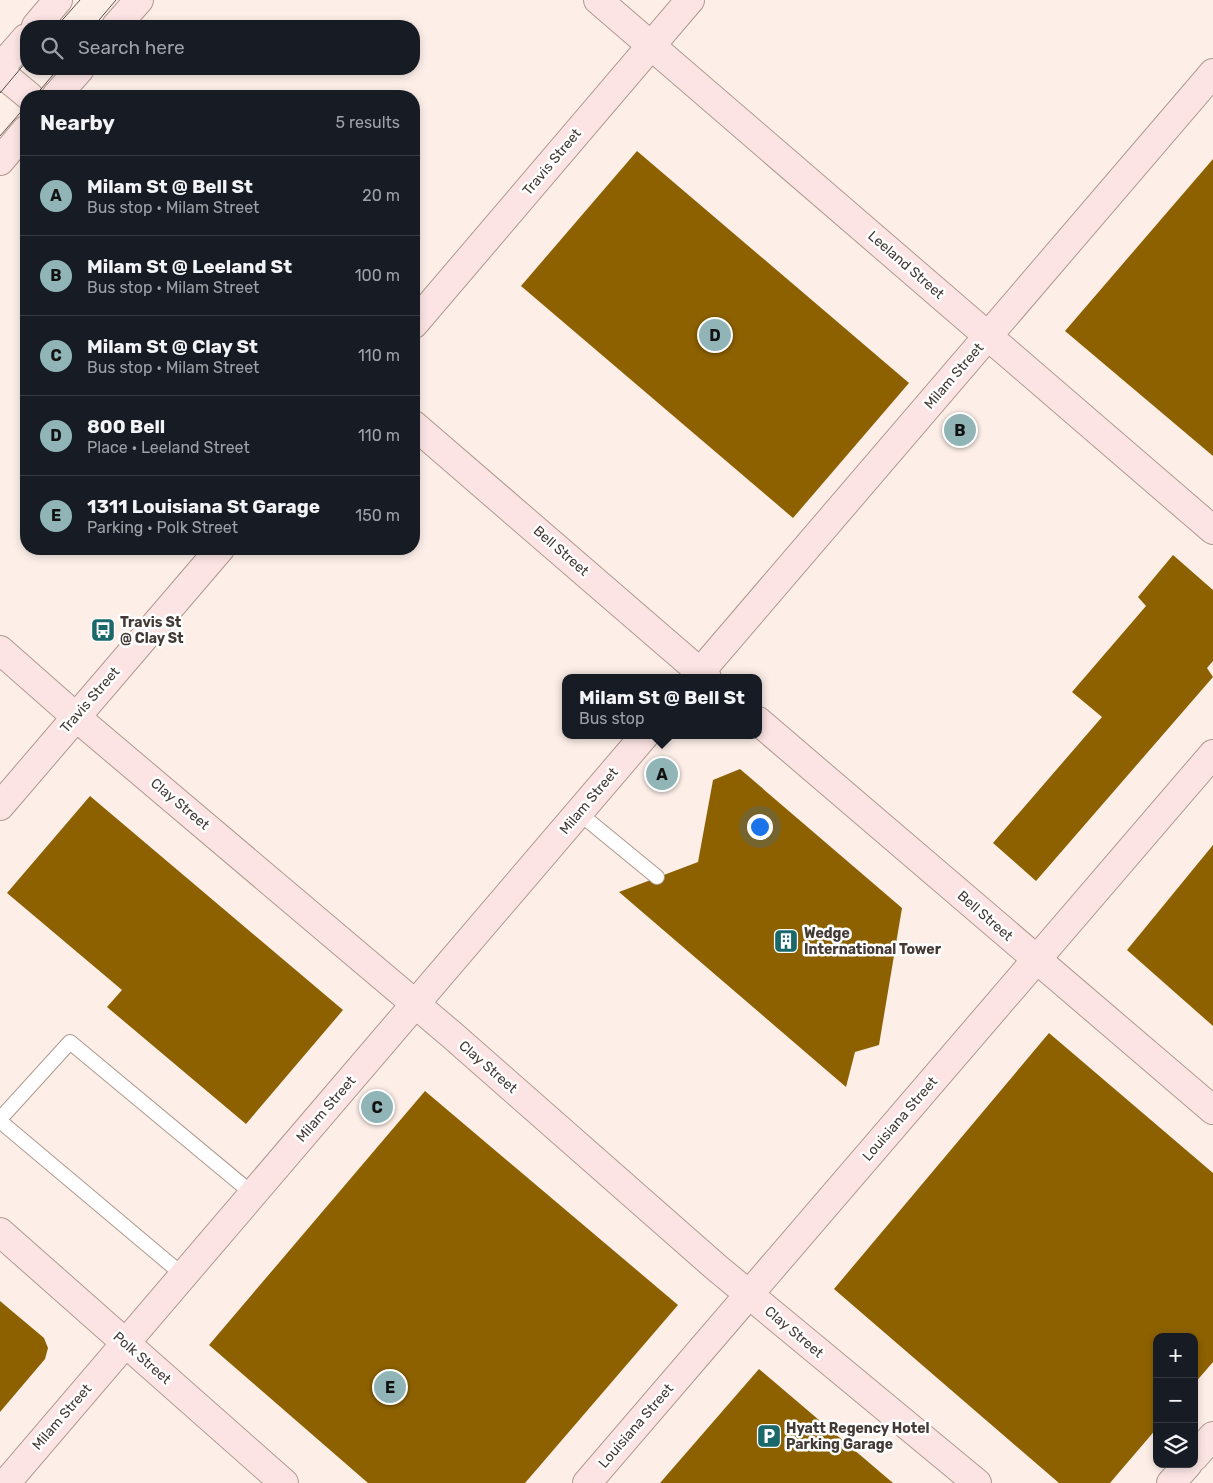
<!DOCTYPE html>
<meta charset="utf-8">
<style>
:root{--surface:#171b24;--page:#20242c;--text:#f1f3f6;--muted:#9ea1a6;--line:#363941;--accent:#91b4b7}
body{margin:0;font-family:Rubik,sans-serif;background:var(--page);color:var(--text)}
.controls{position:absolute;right:15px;bottom:15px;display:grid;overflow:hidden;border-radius:10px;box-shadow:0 2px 8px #0003}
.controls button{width:45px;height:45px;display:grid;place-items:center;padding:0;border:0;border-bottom:1px solid var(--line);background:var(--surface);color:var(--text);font:25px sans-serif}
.you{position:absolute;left:759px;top:826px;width:18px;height:18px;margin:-12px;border:4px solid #fff;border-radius:50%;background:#1a73e8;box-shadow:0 0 0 8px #1a73e833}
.badge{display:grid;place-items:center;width:32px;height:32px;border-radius:50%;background:var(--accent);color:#111;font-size:16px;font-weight:700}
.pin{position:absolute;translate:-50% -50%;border:2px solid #fff;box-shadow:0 1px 5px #0006}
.popup{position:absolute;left:562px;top:674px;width:200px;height:65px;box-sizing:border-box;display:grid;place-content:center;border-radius:10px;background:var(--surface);filter:drop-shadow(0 1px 4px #0005);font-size:16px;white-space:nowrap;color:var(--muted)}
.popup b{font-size:19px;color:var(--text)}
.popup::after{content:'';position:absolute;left:50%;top:100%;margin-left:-10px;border:10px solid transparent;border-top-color:var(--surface)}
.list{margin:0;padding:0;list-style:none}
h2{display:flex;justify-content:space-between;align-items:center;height:65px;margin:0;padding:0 20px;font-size:21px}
h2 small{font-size:16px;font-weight:400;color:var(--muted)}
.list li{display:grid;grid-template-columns:32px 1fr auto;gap:15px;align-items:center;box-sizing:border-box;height:80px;padding:0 20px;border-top:1px solid var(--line)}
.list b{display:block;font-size:19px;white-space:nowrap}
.list p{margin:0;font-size:16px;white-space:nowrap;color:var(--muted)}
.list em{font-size:16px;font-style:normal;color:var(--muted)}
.icon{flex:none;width:28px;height:28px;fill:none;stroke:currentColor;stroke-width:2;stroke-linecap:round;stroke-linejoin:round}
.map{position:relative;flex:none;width:1213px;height:1483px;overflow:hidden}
.search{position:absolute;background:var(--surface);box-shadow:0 2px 8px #0003;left:20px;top:20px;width:400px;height:55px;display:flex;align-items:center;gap:12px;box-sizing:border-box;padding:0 18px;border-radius:20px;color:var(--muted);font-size:19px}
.panel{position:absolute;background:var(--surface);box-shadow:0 2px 8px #0003;left:20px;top:90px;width:400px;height:465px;border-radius:20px}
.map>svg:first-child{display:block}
.building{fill:#8d6100}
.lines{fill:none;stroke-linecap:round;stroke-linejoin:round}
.lane-casing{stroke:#ae998e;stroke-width:16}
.secondary-casing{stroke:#ae998e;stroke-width:30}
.lane{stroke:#fff;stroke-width:14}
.secondary{stroke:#fce4e4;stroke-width:28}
.tram{stroke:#59504b;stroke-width:1}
.labels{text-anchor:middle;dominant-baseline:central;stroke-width:5;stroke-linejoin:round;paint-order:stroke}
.street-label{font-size:14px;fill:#433a35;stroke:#fff}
.poi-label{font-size:14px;font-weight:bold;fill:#433a35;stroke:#fff;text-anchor:start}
</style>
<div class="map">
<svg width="1213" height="1483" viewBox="0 0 1213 1483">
<rect width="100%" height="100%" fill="#fdefe8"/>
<g class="building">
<path d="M637,151L909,383L793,518L521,286Z"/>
<path d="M1213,159V456L1065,331Z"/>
<path d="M1173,555L1213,590V661L1207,668L1213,677L1036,881L993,843L1102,717L1072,692L1146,606L1138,597Z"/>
<path d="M740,769L902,908L879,1045L855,1052L846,1087L619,892L698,862L713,780Z"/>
<path d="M90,796L343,1010L246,1124L107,1007L122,990L7,893Z"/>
<path d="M1213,845V1026L1127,950Z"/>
<path d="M1049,1033L1213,1173V1362L1194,1384V1337H1157V1428L1110,1483H1059L834,1289Z"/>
<path d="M425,1091L678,1305L525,1483H368L209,1345Z"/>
<path d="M0,1301L44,1338L48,1348L45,1359L0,1412Z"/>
<path d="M759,1369L819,1420L893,1483H660Z"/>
</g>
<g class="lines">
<defs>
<g id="lane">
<path d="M579,813L657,877"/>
<path d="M0,1119L70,1042L253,1194"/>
<path d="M0,1121L183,1275"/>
</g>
<g id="secondary">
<path d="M598,0L1213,530"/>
<path d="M36,26L58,0"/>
<path d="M116,26L139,0"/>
<path d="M0,68L26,38"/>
<path d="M0,72L29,96"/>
<path d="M56,96L80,69"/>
<path d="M0,161L26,130"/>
<path d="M414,324L690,0"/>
<path d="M414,425L707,678"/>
<path d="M0,650L76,717L452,1035L717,1268L977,1483"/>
<path d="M695,678L1213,73"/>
<path d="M758,721L1213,1110"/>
<path d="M0,806L220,549"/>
<path d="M0,1232L284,1483"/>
<path d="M1194,1457L1213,1436"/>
<path d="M6,1483L645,735"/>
<path d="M587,1483L1213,754"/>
<path d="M1171,1483L1188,1464"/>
</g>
</defs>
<use href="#lane" class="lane-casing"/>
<use href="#secondary" class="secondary-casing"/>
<use href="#lane" class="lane"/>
<use href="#secondary" class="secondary"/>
<g class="tram">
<path d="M57,26L80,0"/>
<path d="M94,26L116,0"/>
<path d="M0,93L26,62"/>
<path d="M35,96L58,69"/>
<path d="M0,136L26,106"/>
</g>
</g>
<defs>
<symbol id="bus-square" viewBox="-11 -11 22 22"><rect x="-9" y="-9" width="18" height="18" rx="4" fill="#1b686b" stroke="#fff"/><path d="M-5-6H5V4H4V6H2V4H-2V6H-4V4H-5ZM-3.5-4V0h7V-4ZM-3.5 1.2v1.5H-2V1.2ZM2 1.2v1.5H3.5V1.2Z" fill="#fff"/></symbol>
<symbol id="building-square" viewBox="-11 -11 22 22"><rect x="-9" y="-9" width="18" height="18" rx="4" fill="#1b686b" stroke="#fff"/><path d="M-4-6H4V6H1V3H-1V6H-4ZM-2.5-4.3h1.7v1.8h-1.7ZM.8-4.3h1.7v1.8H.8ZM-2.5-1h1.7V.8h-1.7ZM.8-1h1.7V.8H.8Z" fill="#fff"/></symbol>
<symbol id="parking-square" viewBox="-11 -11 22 22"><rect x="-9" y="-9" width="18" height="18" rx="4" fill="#1b686b" stroke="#fff"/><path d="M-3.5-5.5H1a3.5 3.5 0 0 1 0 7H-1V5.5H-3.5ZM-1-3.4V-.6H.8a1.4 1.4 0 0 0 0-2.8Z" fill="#fff"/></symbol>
</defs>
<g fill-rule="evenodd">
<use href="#bus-square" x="89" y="616" width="28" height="28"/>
<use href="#building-square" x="772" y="927" width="28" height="28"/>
<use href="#parking-square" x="755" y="1422" width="28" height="28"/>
</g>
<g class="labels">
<g class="street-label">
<text transform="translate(552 162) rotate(-50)">Travis Street</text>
<text transform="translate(906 265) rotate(41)">Leeland Street</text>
<text transform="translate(954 376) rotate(-49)">Milam Street</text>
<text transform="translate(561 551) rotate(41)">Bell Street</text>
<text transform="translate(90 700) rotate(-49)">Travis Street</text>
<text transform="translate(589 801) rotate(-50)">Milam Street</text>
<text transform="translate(180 804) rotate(40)">Clay Street</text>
<text transform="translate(985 916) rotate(41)">Bell Street</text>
<text transform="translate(488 1067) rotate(41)">Clay Street</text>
<text transform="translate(326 1109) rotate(-49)">Milam Street</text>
<text transform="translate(900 1119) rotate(-49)">Louisiana Street</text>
<text transform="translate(794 1332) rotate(40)">Clay Street</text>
<text transform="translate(142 1358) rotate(41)">Polk Street</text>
<text transform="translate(62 1417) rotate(-49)">Milam Street</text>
<text transform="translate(636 1426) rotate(-49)">Louisiana Street</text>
</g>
<g class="poi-label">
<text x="120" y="622">Travis St<tspan x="120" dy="16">@ Clay St</tspan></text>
<text x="804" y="933">Wedge<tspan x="804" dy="16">International Tower</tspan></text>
<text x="786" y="1428">Hyatt Regency Hotel<tspan x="786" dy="16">Parking Garage</tspan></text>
</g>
</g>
</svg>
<div class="controls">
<button>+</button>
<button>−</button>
<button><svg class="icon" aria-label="layers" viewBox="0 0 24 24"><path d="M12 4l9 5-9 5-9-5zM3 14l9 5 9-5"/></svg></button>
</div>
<div class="you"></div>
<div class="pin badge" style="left:662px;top:774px">A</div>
<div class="popup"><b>Milam St @ Bell St</b>Bus stop</div>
<div class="pin badge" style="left:960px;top:430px">B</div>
<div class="pin badge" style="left:377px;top:1107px">C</div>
<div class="pin badge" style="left:715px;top:335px">D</div>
<div class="pin badge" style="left:390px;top:1387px">E</div>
<div class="search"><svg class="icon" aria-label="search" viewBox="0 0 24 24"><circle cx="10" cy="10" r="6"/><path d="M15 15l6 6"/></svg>Search here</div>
<section class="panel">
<h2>Nearby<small>5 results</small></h2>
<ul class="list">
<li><span class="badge">A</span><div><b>Milam St @ Bell St</b><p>Bus stop · Milam Street</p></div><em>20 m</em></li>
<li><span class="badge">B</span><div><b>Milam St @ Leeland St</b><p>Bus stop · Milam Street</p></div><em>100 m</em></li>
<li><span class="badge">C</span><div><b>Milam St @ Clay St</b><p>Bus stop · Milam Street</p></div><em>110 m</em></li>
<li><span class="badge">D</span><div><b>800 Bell</b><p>Place · Leeland Street</p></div><em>110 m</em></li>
<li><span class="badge">E</span><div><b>1311 Louisiana St Garage</b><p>Parking · Polk Street</p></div><em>150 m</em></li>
</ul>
</section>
</div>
